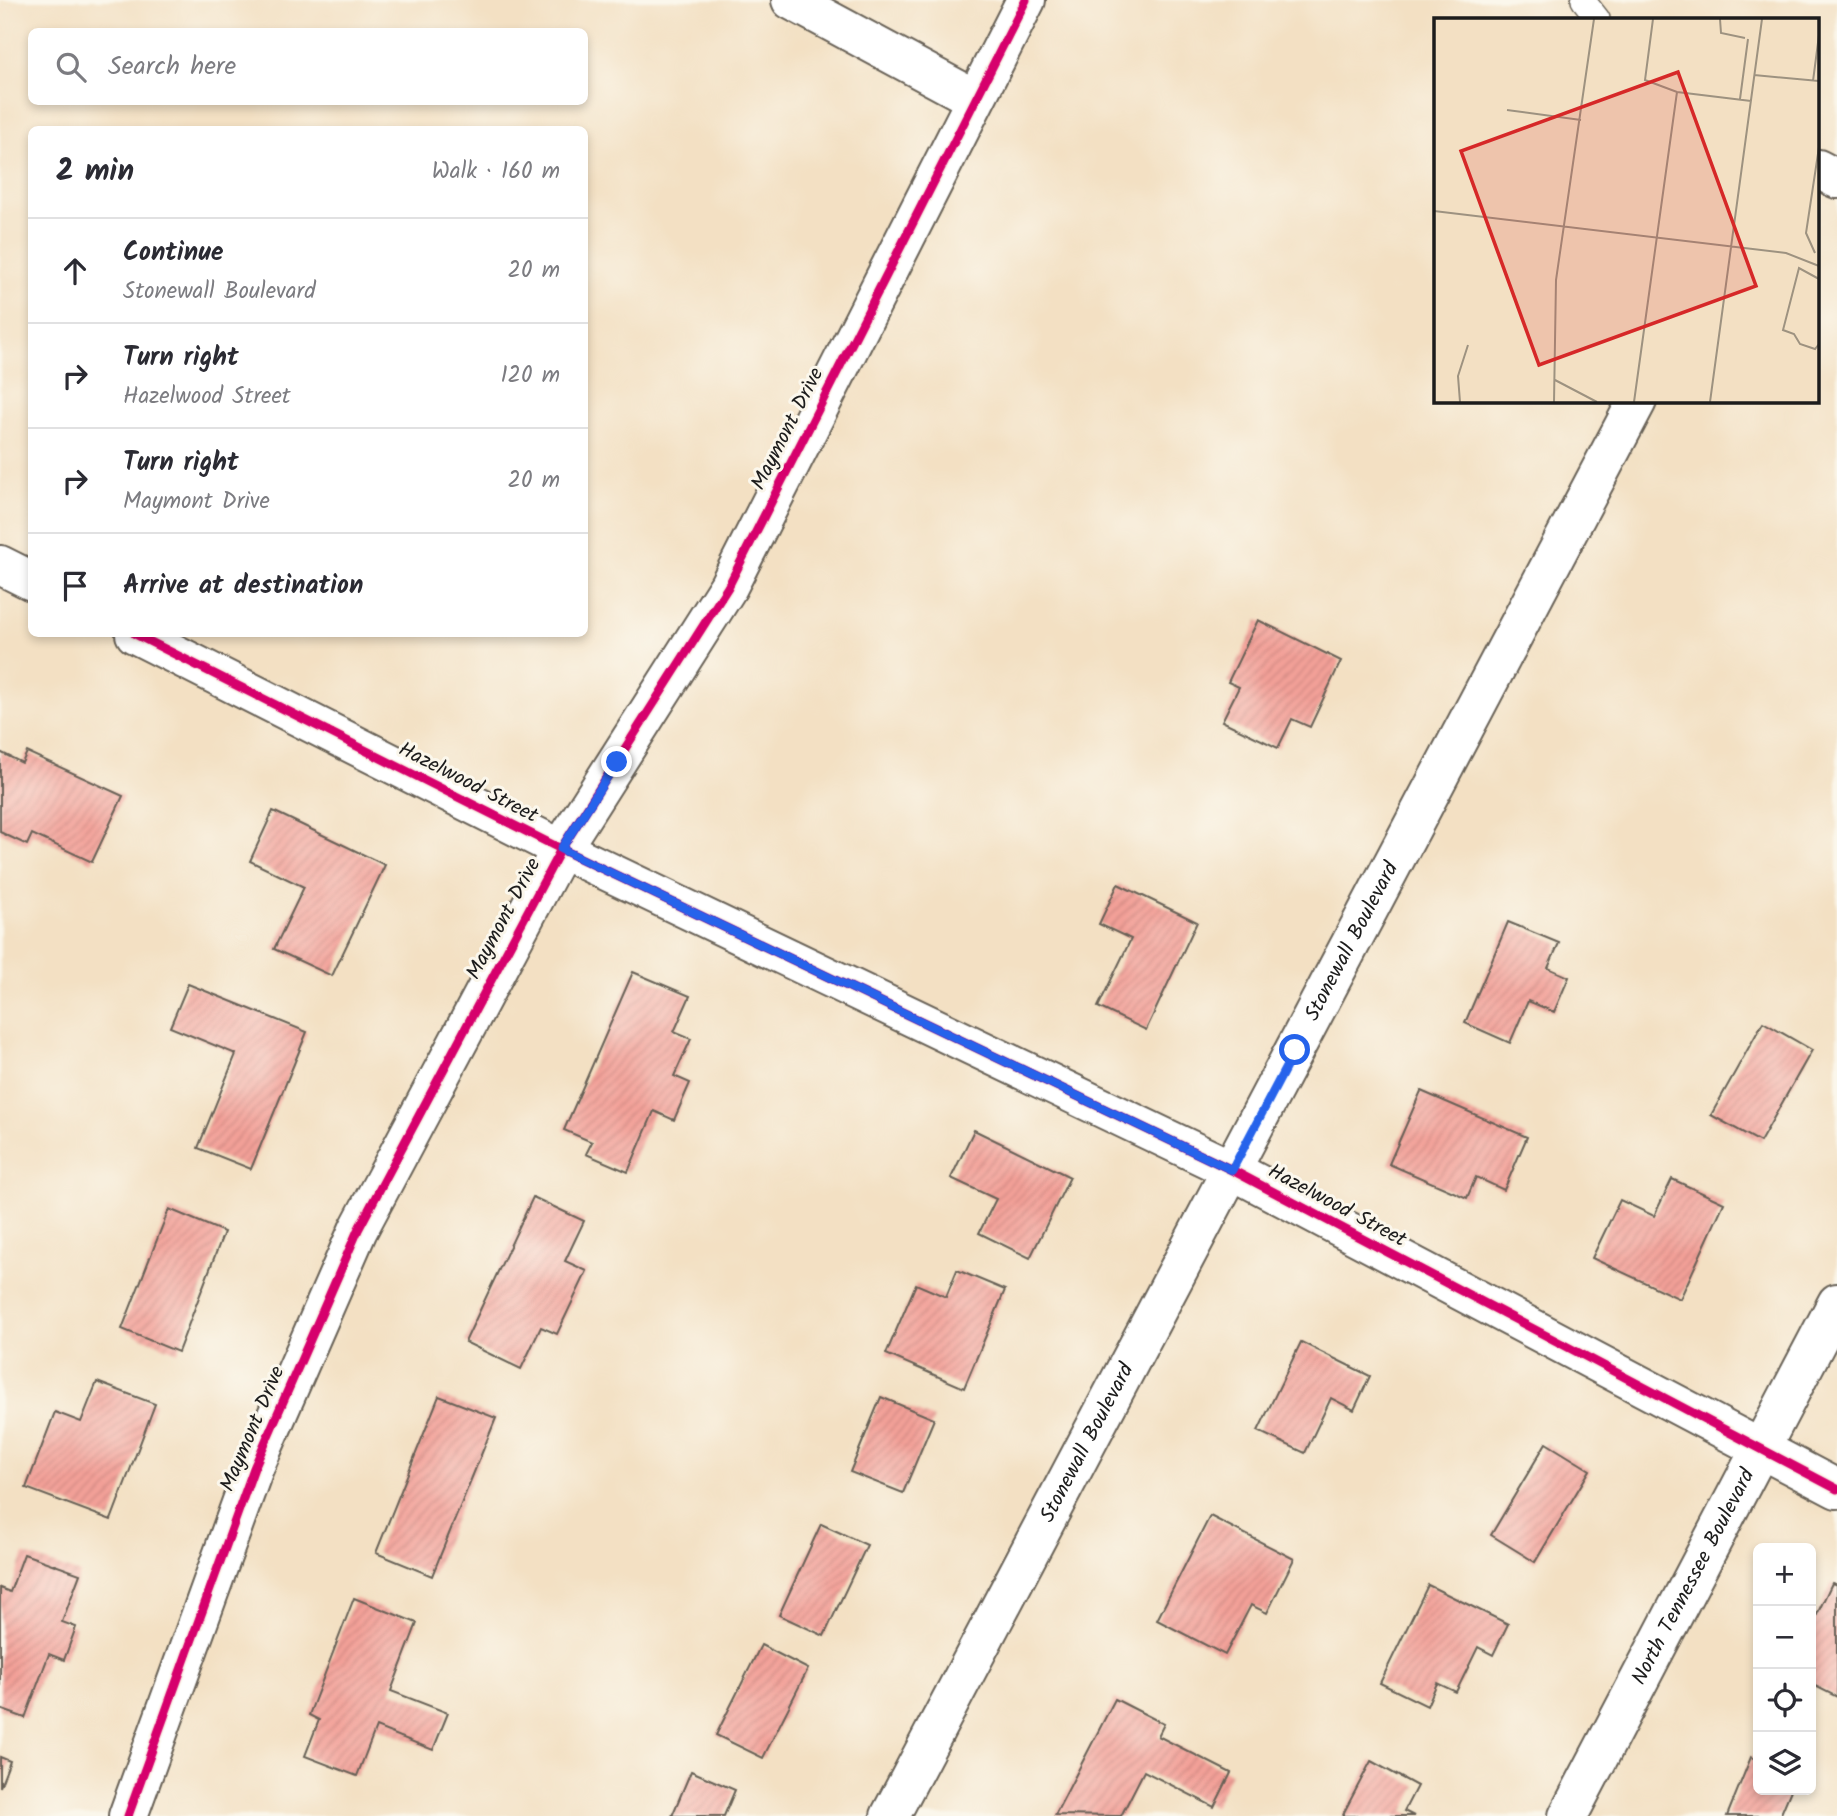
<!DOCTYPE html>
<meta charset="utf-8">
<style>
:root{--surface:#fff;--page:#f2f2f3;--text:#2b2b33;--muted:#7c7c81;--line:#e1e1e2}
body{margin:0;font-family:Kalam,sans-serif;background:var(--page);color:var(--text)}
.controls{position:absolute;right:21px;bottom:21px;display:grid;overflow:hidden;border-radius:10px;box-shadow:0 4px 10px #0003}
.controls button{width:63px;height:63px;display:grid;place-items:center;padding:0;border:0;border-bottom:2px solid var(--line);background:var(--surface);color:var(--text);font:35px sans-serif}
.stop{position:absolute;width:21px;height:21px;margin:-16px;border:5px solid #2563eb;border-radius:50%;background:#fff}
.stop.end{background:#2563eb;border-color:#fff;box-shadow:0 2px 7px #0008}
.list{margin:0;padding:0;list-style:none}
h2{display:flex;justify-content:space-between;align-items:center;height:91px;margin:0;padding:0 28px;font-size:30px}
h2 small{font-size:23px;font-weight:400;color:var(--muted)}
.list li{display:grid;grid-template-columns:46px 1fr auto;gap:21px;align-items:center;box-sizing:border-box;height:105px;padding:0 28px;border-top:2px solid var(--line)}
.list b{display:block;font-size:26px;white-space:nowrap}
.list p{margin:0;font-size:23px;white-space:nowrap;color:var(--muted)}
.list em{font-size:23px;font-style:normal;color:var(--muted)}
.icon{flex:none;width:38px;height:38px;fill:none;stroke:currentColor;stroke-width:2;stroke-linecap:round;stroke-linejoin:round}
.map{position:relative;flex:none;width:1837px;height:1816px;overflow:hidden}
.search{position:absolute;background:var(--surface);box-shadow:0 4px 10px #0003;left:28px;top:28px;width:560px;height:77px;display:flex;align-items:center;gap:18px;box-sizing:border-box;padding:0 24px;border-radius:10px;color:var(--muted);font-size:26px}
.panel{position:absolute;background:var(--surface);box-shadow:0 4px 10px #0003;left:28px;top:126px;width:560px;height:511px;border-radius:10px}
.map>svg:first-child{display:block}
.building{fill:url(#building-hatch)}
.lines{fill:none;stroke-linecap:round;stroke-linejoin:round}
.service-casing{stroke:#676156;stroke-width:26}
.minor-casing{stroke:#676156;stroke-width:42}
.service{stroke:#fff;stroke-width:23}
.minor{stroke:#fff;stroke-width:38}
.cycleway-casing{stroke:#fbf7ec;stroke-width:13}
.cycleway{stroke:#d6006c;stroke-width:9}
.route{stroke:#2563eb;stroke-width:9}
.labels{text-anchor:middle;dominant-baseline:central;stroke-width:6;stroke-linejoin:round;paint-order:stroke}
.street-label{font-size:21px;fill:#1c1c1c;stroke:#fbf7ec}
.inset-road{fill:none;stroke:#9d9280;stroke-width:2}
.view{fill:#d62828;fill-opacity:0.15;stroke:#d62828;stroke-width:3.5}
.inset-edge{fill:none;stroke:#1c1c1c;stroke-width:3.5}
</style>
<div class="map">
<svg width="1837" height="1816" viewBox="0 0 1837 1816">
<defs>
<pattern id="building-hatch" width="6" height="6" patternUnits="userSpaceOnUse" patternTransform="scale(1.75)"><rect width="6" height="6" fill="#f3a098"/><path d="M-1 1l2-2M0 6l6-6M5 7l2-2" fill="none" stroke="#d08982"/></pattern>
</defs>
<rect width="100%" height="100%" fill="#fbf7ec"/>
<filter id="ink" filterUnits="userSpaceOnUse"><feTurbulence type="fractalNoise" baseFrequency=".0143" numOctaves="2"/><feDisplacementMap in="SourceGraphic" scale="14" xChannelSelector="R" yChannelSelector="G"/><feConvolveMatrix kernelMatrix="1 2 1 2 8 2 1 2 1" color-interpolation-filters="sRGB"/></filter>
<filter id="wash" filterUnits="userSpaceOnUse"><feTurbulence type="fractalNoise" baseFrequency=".00686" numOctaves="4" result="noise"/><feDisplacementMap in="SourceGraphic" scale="28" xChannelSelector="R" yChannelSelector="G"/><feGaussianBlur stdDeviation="1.57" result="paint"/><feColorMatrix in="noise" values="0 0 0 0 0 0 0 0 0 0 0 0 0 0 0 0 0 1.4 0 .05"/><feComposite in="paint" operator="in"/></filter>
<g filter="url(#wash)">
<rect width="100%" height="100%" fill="#f3e0c3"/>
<g id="blocks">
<g class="building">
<path d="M1258,620L1341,661L1310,727L1292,719L1278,748L1222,721L1239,687L1228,682Z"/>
<path d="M0,752L22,763L27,752L123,796L92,862L32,834L27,845L0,832Z"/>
<path d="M273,811L385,865L332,976L274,949L304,887L250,861Z"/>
<path d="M1118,884L1197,922L1146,1030L1098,1007L1131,939L1099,924Z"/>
<path d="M1508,922L1559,943L1548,968L1569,977L1554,1012L1528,1001L1510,1043L1465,1023Z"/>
<path d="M633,972L690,996L674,1032L691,1039L674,1076L690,1083L674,1120L654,1111L628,1172L586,1154L592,1142L564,1130Z"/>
<path d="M188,984L307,1032L251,1169L198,1148L236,1054L170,1027Z"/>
<path d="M1763,1022L1812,1050L1760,1142L1711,1115Z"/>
<path d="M1421,1091L1527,1137L1504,1190L1476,1177L1467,1198L1389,1164Z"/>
<path d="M974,1130L1070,1177L1030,1258L979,1233L996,1199L951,1178Z"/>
<path d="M1672,1179L1724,1203L1680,1299L1592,1258L1620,1200L1654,1216Z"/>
<path d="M533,1197L584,1221L565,1261L587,1271L557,1334L541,1327L521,1369L465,1342Z"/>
<path d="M169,1209L224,1232L178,1352L122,1329Z"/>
<path d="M957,1270L1005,1290L964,1388L886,1354L916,1284L946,1297Z"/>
<path d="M1301,1342L1370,1376L1354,1410L1331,1398L1305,1453L1258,1431Z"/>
<path d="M97,1382L155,1404L111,1520L26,1488L55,1412L81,1422Z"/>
<path d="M439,1396L496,1418L432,1576L376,1553Z"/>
<path d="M881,1397L934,1419L903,1493L850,1472Z"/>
<path d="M1546,1443L1590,1470L1535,1562L1491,1535Z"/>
<path d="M1210,1516L1294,1559L1267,1613L1251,1605L1225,1655L1157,1620Z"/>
<path d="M821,1524L867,1545L824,1636L779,1615Z"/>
<path d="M24,1554L80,1574L62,1622L76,1627L64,1660L49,1654L25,1718L0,1709V1588L10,1592Z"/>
<path d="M1832,1583L1837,1585V1697L1811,1684V1627Z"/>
<path d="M1428,1585L1508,1624L1493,1655L1478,1647L1456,1692L1437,1683L1427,1706L1380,1683Z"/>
<path d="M354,1598L417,1623L391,1691L448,1713L433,1750L376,1727L357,1776L305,1756L319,1720L309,1715Z"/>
<path d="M761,1645L808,1669L763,1758L716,1735Z"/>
<path d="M1115,1699L1164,1724L1158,1736L1231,1773L1214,1807L1144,1771L1121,1816L1055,1815Z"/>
<path d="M0,1757L10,1761L0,1787Z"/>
<path d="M1751,1757L1758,1760V1790H1791L1780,1816H1727Z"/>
<path d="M1371,1761L1417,1786L1404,1811L1414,1816H1342Z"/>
<path d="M691,1771L735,1790L724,1816H672Z"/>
</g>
</g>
</g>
<g filter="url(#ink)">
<use href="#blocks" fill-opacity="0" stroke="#676156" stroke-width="2"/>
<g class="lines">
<defs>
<path id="service" d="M1583,0L1598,19"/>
<g id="minor">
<path d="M791,0L975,99"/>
<path d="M1818,169L1837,179"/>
<path d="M0,565L32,581"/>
<path d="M135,634L561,849L1232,1170L1837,1489"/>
<path d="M128,1816L254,1468L358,1230L561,849L728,587L1026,0"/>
<path id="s1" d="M890,1816L1637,401"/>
<path id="s2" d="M1568,1816L1837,1303"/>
</g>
</defs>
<use href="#service" class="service-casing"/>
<use href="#minor" class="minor-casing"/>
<use href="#service" class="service"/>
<use href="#minor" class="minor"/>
<defs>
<g id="cycleway">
<path d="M135,634L561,849L1232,1170L1837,1489"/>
<path d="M128,1816L254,1468L358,1230L561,849L728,587L1026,0"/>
</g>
</defs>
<use href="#cycleway" class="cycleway-casing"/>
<use href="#cycleway" class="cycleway"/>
</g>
</g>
<g class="lines" filter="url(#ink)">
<path class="route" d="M617,762L561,849L1232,1170L1295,1050"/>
</g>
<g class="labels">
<g class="street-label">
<text transform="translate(788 429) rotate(-63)">Maymont Drive</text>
<text transform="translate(468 783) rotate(27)">Hazelwood Street</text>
<text transform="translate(504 919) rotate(-62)">Maymont Drive</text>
<text stroke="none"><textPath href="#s1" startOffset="989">Stonewall Boulevard</textPath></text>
<text transform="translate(1337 1206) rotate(28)">Hazelwood Street</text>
<text transform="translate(253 1429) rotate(-67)">Maymont Drive</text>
<text stroke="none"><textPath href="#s1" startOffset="422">Stonewall Boulevard</textPath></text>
<text stroke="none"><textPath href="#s2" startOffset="270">North Tennessee Boulevard</textPath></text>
</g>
</g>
<g transform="translate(1434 18)">
<rect width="385" height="385" fill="#f3e0c3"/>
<path class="inset-road" d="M219,1L211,62L243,74L317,83M286,1L287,15L311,20M320,57L385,63M379,63L385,17M306,81L314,21M73,92L147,102M0,193L352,235L385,248M381,235L372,215L385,129M385,261L365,250L349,312L360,316L366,326L381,331L385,326M121,362L163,384M26,384L24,358L34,327M120,384L122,262L160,1M200,384L243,74M276,384L328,1"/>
<path class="view" d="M244,54L322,268L105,347L27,133Z"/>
<rect width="385" height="385" class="inset-edge"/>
</g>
</svg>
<div class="controls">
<button>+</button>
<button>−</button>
<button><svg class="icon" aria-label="locate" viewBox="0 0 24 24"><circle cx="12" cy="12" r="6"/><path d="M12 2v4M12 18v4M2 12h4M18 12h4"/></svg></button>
<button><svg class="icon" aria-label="layers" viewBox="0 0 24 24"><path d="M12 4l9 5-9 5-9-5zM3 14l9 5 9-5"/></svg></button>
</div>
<div class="stop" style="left:1295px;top:1050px"></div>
<div class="stop end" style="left:617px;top:762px"></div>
<div class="search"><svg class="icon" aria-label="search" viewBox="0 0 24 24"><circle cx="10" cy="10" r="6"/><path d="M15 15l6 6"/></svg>Search here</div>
<section class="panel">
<h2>2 min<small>Walk · 160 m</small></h2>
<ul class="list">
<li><svg class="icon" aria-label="ahead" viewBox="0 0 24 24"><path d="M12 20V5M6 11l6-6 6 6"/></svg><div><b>Continue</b><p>Stonewall Boulevard</p></div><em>20 m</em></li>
<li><svg class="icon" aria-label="right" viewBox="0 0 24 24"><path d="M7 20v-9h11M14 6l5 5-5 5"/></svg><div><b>Turn right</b><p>Hazelwood Street</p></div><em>120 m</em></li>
<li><svg class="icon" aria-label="right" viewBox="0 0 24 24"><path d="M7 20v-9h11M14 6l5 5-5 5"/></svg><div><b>Turn right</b><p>Maymont Drive</p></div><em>20 m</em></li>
<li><svg class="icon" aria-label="arrive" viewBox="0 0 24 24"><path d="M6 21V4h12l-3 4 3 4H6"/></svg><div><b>Arrive at destination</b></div></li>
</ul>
</section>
</div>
